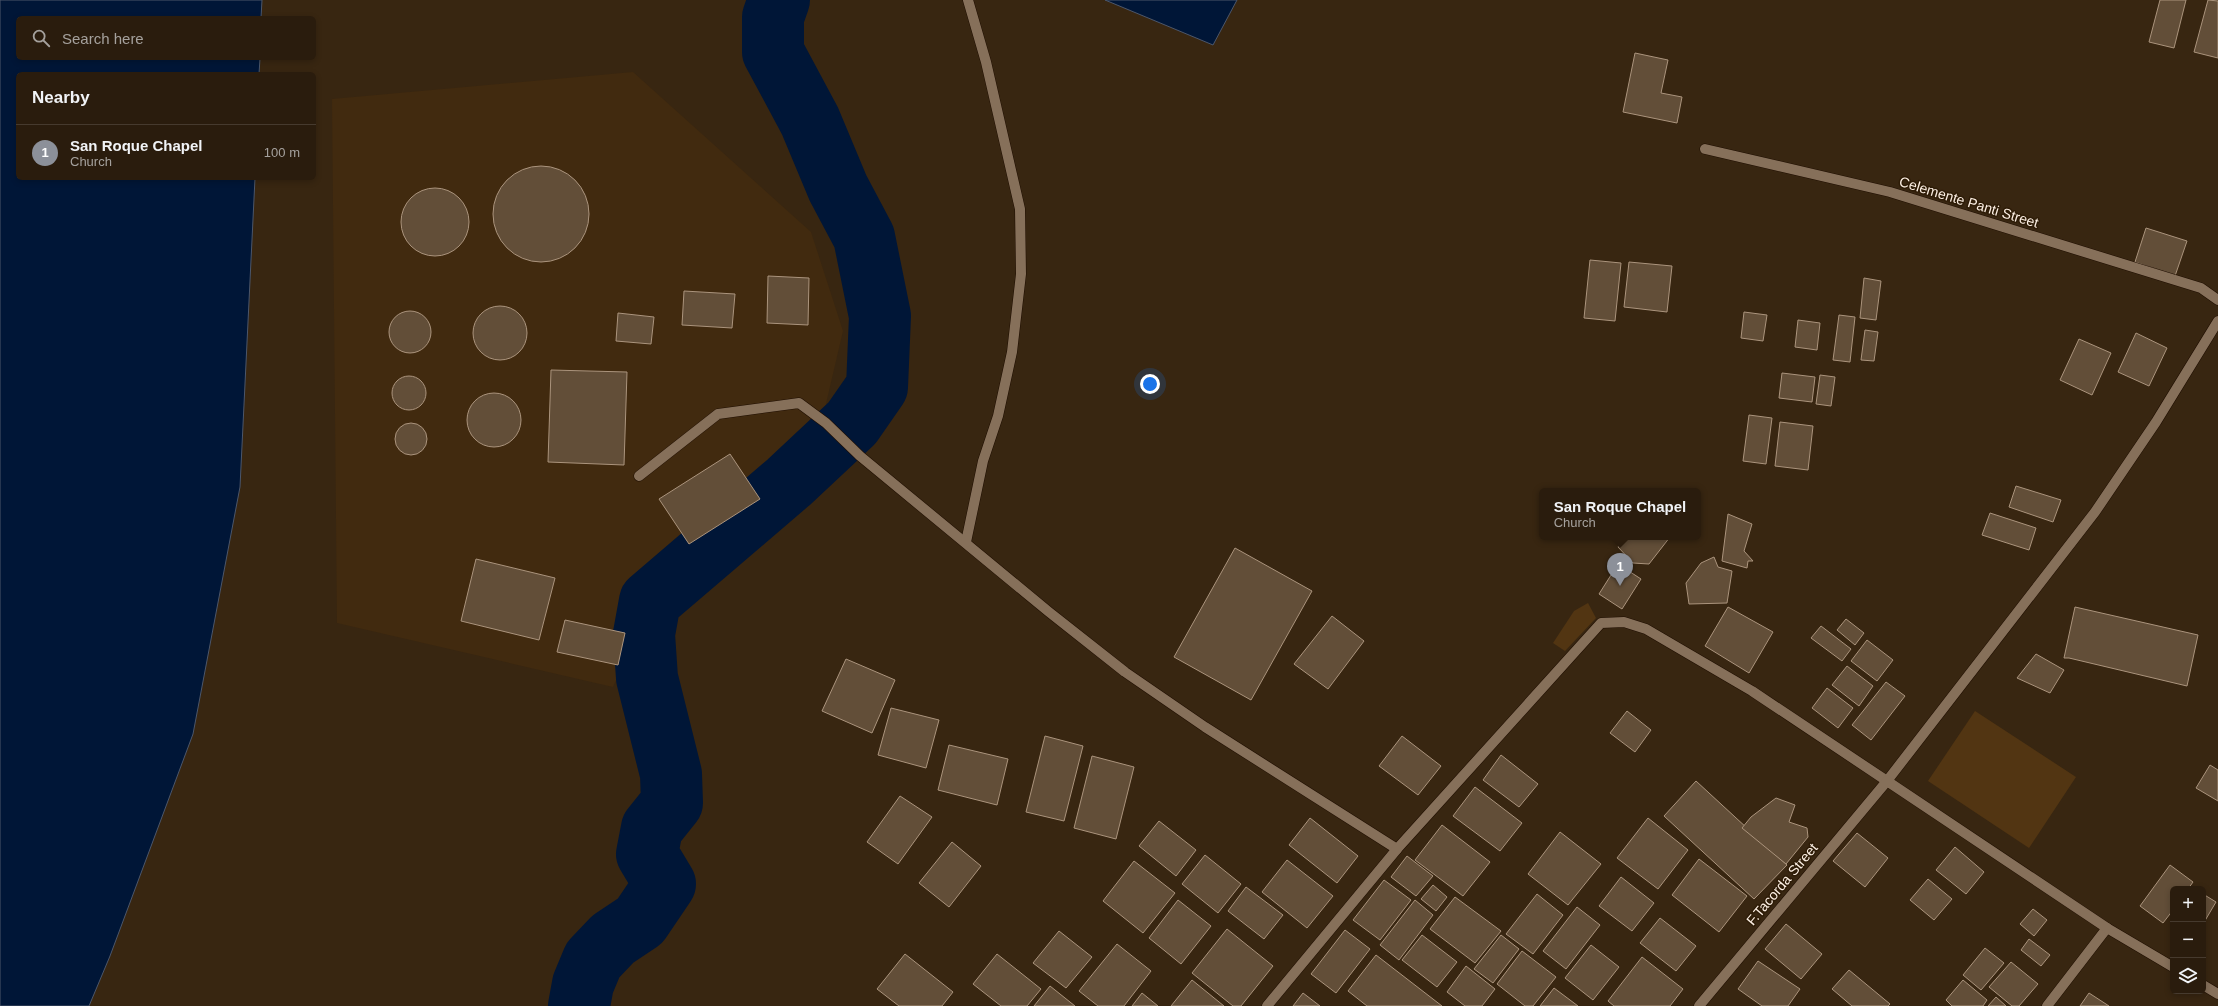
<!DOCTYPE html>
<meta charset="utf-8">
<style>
:root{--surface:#2a1c0d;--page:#322516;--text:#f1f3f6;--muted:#a5a19d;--line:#463a2e;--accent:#8c9099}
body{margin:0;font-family:Arial,sans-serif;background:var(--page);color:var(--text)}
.controls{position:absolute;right:12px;bottom:12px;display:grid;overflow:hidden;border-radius:6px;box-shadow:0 2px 6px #0003}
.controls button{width:36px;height:36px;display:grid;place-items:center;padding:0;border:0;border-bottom:1px solid var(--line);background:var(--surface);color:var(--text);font:20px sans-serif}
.you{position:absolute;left:1150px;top:384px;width:14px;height:14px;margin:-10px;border:3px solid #fff;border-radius:50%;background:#1a73e8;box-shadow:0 0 0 6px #1a73e833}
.badge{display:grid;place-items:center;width:26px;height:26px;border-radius:50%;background:var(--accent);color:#fff;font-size:13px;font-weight:700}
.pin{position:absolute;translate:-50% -33px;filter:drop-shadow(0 1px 2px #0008)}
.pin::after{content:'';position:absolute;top:21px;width:14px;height:12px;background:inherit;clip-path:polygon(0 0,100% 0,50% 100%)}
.popup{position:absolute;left:1539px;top:488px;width:162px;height:52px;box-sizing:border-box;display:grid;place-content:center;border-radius:6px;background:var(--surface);filter:drop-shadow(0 1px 3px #0005);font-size:13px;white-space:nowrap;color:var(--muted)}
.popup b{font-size:15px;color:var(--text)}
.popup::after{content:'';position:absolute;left:50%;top:100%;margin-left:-8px;border:8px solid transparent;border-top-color:var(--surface)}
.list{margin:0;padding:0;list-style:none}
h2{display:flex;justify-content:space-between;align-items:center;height:52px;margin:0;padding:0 16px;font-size:17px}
h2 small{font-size:13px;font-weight:400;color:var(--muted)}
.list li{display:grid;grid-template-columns:26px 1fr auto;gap:12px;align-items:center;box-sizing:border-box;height:56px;padding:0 16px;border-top:1px solid var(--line)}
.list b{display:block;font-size:15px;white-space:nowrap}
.list p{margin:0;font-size:13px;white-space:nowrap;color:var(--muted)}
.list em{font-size:13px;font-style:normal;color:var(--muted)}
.icon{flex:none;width:22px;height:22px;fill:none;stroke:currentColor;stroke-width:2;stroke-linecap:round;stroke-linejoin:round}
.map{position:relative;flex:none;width:2218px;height:1006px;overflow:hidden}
.search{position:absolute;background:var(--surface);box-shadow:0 2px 6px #0003;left:16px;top:16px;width:300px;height:44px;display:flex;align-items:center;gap:10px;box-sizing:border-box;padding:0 14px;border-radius:6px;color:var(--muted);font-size:15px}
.panel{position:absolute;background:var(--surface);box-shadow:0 2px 6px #0003;left:16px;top:72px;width:300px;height:108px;border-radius:6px}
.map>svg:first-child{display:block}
.built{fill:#412a0f}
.green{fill:#523512}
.water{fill:#001637;stroke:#4c576b}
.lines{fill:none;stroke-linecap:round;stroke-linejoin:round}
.river{stroke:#001637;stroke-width:62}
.building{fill:#624e38;stroke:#ab947d}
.service-casing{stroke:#1f0e00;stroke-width:11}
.minor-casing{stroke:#1f0e00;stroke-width:11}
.tertiary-casing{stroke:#1f0e00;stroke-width:11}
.service{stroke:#86705a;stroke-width:10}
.minor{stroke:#86705a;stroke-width:10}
.tertiary{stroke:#86705a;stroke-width:10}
.labels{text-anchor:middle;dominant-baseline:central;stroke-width:3;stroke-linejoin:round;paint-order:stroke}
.street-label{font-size:14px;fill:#fcefe3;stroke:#2e1c07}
</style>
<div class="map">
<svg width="2218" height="1006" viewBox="0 0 2218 1006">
<rect width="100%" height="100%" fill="#382611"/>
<path class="built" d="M633,72L811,232L843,331L825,408L821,419L760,499L650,601L613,687L337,623L332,99Z"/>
<g class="green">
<path d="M1588,603L1596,618L1565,651L1553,643L1574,611Z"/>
<path d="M1975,711L2076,777L2029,848L1928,781Z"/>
</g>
<g class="water">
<path d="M0,0H262L261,18H18V58H260L259,74H18V178H255L240,487L193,734L110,956L89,1006H0Z"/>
<path d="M1105,0H1237L1213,45Z"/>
</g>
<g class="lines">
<path class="river" d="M579,1006L583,984L593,960L613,939L640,921L665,884L647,854L652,828L672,803L671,774L647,678L644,634L650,601L789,482L852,423L877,387L880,316L864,237L838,188L810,121L773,52V17L779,0"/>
</g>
<g class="building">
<path d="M2160,0H2186L2174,48L2149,42Z"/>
<path d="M2208,0L2218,1V58L2194,52Z"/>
<path d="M1635,53L1668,60L1661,93L1682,97L1677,123L1623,112Z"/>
<circle cx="541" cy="214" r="48"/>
<circle cx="435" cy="222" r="34"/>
<path d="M2146,228L2187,241L2175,276L2135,262Z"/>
<path d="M1590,260L1621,263L1615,321L1584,318Z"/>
<path d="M1629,262L1672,266L1667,312L1624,307Z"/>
<path d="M768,276L809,278L808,325L767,323Z"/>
<path d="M1864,278L1881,281L1876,320L1860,318Z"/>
<path d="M684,291L735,294L732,328L682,325Z"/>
<circle cx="500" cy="333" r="27"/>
<circle cx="410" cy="332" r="21"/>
<path d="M1744,312L1767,315L1763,341L1741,338Z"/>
<path d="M618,313L654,317L651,344L616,341Z"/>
<path d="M1839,315L1855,317L1850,362L1833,360Z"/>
<path d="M1798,320L1820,323L1817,350L1795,347Z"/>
<path d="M1865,330L1878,332L1874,361L1861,360Z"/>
<path d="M2136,333L2167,348L2149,386L2118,372Z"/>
<path d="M2079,339L2111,353L2092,395L2060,380Z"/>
<path d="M551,370L627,372L624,465L548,462Z"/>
<path d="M1782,373L1815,377L1812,402L1779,398Z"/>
<path d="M1820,375L1835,377L1831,406L1816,404Z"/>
<circle cx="409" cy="393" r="17"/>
<circle cx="494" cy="420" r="27"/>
<path d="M1749,415L1772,418L1766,464L1743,461Z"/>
<path d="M1780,422L1813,426L1808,470L1775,466Z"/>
<circle cx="411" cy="439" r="16"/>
<path d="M730,454L760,499L689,544L659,499Z"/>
<path d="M2016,486L2061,500L2053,522L2009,507Z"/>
<path d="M1990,513L2036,528L2029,550L1982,535Z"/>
<path d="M1728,514L1752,524L1744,551L1753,561H1748L1747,568L1722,561Z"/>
<path d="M1625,537H1670L1649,564L1633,563L1618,547Z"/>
<path d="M1235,548L1312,591L1251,700L1174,657Z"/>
<path d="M1714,557L1718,567L1732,571L1727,603L1689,604L1686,583L1701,563Z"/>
<path d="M476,559L555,578L539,640L461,621Z"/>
<path d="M1618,564L1641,579L1622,609L1599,594Z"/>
<path d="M1728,607L1773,632L1749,673L1705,646Z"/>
<path d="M2075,607L2198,635L2187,686L2069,658H2064Z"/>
<path d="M1332,616L1364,641L1328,689L1294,664Z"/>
<path d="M1846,619L1864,633L1855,645L1837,630Z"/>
<path d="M565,620L625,633L618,665L557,652Z"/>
<path d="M1821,626L1851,649L1842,661L1811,638Z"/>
<path d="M1867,640L1893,660L1877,681L1851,661Z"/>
<path d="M2036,654L2064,670L2050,693L2017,678Z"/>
<path d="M846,659L895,680L872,733L822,711Z"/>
<path d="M1847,666L1873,686L1859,706L1832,685Z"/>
<path d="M1886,682L1905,696L1871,740L1852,725Z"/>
<path d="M1827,688L1853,708L1838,728L1812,708Z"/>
<path d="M891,708L939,720L926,768L878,755Z"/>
<path d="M1627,711L1651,730L1635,752L1610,733Z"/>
<path d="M1045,736L1083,746L1064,821L1026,812Z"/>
<path d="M1402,736L1441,766L1418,795L1379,766Z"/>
<path d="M949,745L1008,759L997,805L938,790Z"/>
<path d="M1501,755L1538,784L1519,807L1483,780Z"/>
<path d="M1092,756L1134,767L1116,839L1074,828Z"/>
<path d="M2210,765L2218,770V801L2196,788Z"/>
<path d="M1696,781L1787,865L1754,899L1664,816Z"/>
<path d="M1475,787L1522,823L1500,851L1453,816Z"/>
<path d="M900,796L932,817L898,864L867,842Z"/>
<path d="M1776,798L1795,805L1789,822L1807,828L1808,837L1786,864L1742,828L1751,817Z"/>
<path d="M1310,818L1358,856L1337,883L1289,845Z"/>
<path d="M1648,818L1688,850L1658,889L1617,858Z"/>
<path d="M1159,821L1196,850L1176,876L1139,846Z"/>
<path d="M1442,825L1490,862L1463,896L1415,860Z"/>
<path d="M1560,832L1601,864L1568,905L1528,874Z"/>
<path d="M1857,833L1888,858L1865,887L1833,861Z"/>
<path d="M952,842L981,866L949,907L919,883Z"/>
<path d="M1955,847L1984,872L1966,894L1936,870Z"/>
<path d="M1205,855L1241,884L1218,913L1182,884Z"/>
<path d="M1407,856L1433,876L1416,896L1391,877Z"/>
<path d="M1699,859L1747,896L1719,932L1672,895Z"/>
<path d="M1287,860L1333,896L1307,928L1262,892Z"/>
<path d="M1134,861L1175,893L1143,933L1103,901Z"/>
<path d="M2170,865L2193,882L2188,889H2173V910L2163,923L2140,906Z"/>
<path d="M1621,877L1654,903L1632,931L1599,906Z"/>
<path d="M1928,879L1952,899L1934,920L1910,900Z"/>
<path d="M1384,880L1411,900L1380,940L1353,920Z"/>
<path d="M1433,885L1447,897L1436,911L1421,899Z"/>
<path d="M1246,887L1283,915L1264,939L1228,911Z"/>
<path d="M1537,894L1563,915L1533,954L1506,934Z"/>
<path d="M2203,894L2216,902L2203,924Z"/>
<path d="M1455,897L1501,931L1475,963L1430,929Z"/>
<path d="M1178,900L1211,926L1181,964L1149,938Z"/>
<path d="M1415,900L1433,915L1399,960L1380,945Z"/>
<path d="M1577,907L1600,925L1566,969L1543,951Z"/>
<path d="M2033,909L2047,920L2034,936L2020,924Z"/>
<path d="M1660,918L1696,946L1676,971L1640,943Z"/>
<path d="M1786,924L1822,954L1801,979L1765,949Z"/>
<path d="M1227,929L1273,966L1241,1006H1233L1192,973Z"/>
<path d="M1345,930L1370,949L1336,993L1311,974Z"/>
<path d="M1059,931L1092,957L1066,988L1033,963Z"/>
<path d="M1422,935L1457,962L1437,987L1402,960Z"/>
<path d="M1501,935L1519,949L1493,983L1474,969Z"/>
<path d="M2029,939L2050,955L2041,966L2021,950Z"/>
<path d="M1117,944L1151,971L1124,1006H1098L1079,991Z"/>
<path d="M1591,945L1619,967L1593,1000L1565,978Z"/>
<path d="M1985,948L2004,963L1981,990L1963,975Z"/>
<path d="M1522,951L1556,977L1533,1006H1525L1497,984Z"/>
<path d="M905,954L953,992L942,1006H899L877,989Z"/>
<path d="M997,954L1041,989L1027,1006H1001L973,984Z"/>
<path d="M1376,955L1442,1006H1367L1348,991Z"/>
<path d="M1642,957L1683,989L1670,1006H1614L1608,1001Z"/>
<path d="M1758,961L1800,989L1788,1006H1762L1738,989Z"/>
<path d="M2011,962L2038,984L2019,1006H2012L1989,987Z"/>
<path d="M1466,966L1495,989L1482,1006H1465L1447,992Z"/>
<path d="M1849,970L1890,1004L1888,1006H1852L1832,989Z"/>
<path d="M1192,980L1224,1006H1171Z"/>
<path d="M1963,980L1987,1000L1983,1006H1952L1946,1000Z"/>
<path d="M1050,986L1075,1006H1034Z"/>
<path d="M1554,988L1578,1006H1540Z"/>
<path d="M1142,993L1158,1006H1132Z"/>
<path d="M1303,993L1320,1006H1293Z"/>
<path d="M2089,993L2109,1006H2080Z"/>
<path d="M1996,997L2006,1006H1988Z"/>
</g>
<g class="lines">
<defs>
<g id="service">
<path d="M639,476L718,414L799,403L826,423L860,456L1049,612L1125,672L1205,727L1397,849"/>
<path d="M966,542L983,461L998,416L1012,352L1021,274L1020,209L986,62L968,0"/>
</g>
<g id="minor">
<path d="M1705,149L1890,192L2201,288L2218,300"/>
<path d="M1267,1006L1397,849L1601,623L1624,622L1646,629L1752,691L1887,781L2095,512L2156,422L2218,321"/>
<path d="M2047,1006L2107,928"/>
</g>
<g id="tertiary">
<path d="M2203,985L2218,994"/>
<path d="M1699,1006L1887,781L2107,928L2173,967"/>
</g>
</defs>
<use href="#service" class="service-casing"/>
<use href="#minor" class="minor-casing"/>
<use href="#tertiary" class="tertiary-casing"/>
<use href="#service" class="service"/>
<use href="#minor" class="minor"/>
<use href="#tertiary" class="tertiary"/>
</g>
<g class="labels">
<g class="street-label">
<text transform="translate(1969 202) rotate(17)">Celemente Panti Street</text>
<text transform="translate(1782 884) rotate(-50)">F.Tacorda Street</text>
</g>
</g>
</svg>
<div class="controls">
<button>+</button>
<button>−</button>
<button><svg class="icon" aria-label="layers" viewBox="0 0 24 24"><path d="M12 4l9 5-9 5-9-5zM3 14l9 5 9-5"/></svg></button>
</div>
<div class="you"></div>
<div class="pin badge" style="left:1620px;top:586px">1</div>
<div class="popup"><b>San Roque Chapel</b>Church</div>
<div class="search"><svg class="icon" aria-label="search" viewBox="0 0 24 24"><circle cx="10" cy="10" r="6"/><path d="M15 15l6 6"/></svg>Search here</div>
<section class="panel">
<h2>Nearby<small></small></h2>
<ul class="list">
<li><span class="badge">1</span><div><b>San Roque Chapel</b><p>Church</p></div><em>100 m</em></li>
</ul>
</section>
</div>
